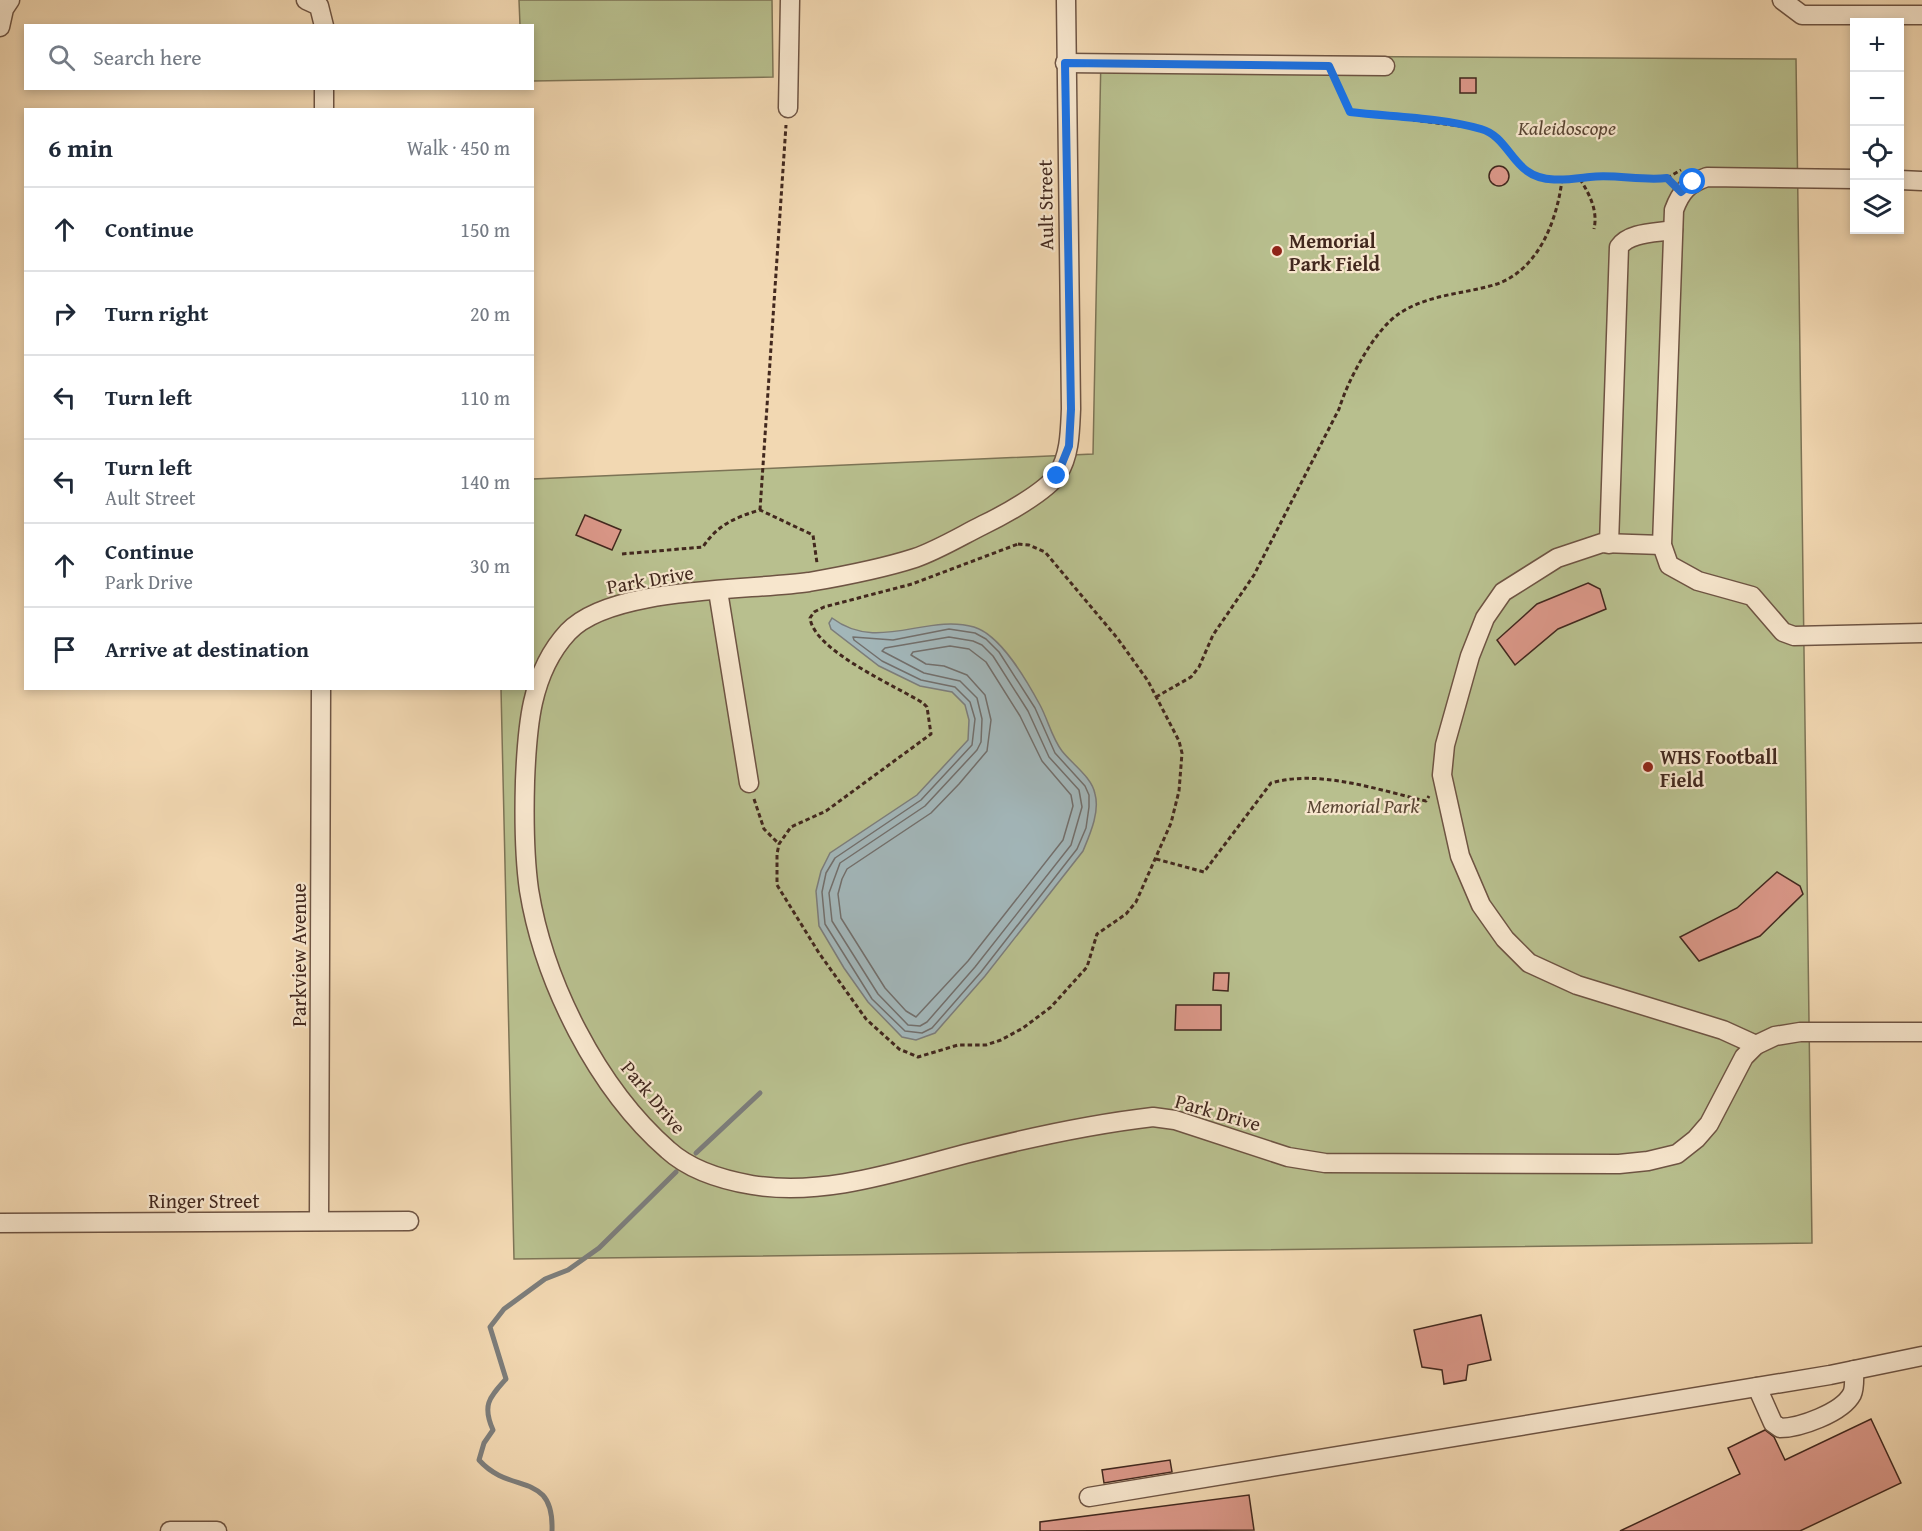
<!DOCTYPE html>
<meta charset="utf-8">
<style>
:root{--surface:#fff;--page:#f6f6f7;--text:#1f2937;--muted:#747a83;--line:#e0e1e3}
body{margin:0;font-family:"Gentium Book Plus",serif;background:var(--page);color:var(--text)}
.controls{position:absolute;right:18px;top:18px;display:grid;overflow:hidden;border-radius:0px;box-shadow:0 3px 9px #0003}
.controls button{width:54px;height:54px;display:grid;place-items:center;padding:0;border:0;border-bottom:2px solid var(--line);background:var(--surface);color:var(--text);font:30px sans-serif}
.stop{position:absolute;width:18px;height:18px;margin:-14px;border:4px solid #1a73e8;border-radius:50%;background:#fff}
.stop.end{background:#1a73e8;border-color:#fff;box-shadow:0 2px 6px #0008}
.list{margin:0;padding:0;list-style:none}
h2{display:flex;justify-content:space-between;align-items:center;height:78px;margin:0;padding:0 24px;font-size:26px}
h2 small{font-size:20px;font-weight:400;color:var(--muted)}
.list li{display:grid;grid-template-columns:39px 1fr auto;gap:18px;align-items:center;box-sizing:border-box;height:84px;padding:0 24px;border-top:2px solid var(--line)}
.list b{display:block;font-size:22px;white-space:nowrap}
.list p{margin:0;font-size:20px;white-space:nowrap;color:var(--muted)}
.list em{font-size:20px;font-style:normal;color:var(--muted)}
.icon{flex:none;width:33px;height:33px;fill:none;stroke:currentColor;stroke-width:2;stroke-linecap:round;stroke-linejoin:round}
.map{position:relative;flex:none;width:1922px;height:1531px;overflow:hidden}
.search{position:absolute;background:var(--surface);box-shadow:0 3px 9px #0003;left:24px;top:24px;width:510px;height:66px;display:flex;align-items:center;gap:15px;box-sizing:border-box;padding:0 21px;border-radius:0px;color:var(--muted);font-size:22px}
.panel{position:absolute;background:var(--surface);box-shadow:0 3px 9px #0003;left:24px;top:108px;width:510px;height:582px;border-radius:0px}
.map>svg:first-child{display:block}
.green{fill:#b8bf8e;stroke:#7d7456;stroke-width:1.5}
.water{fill:#a2b6b9;stroke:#7c7d7b;stroke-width:1.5}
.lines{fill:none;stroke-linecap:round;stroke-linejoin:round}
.shore{stroke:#726f6c;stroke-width:1.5}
.stream{stroke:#7c7d7b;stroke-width:5}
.building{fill:#da9788;stroke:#42281e;stroke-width:1.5}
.minor-casing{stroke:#6e5443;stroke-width:21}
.path{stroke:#42281e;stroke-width:3;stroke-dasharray:4.5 3;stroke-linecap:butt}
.minor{stroke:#f7e6cd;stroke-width:18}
.route{stroke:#1a73e8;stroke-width:8}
.poi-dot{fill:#8f2418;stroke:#f7e6cd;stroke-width:2}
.labels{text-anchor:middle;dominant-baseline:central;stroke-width:4.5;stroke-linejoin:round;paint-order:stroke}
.park-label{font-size:20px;font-style:italic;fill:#5a4634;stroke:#f7e6cd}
.street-label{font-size:20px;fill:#42281e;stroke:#f7e6cd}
.poi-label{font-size:20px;font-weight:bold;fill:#42281e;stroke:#f7e6cd;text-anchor:start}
</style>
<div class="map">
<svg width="1922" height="1531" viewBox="0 0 1922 1531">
<rect width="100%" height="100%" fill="#f2d8b2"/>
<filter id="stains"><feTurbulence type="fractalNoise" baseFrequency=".00333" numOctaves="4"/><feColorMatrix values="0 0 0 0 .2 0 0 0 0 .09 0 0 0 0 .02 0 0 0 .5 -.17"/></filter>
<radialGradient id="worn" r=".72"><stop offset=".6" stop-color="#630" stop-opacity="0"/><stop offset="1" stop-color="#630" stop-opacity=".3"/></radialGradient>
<g class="green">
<path d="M519,0H772L773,77L533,81L532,26L520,25Z"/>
<path d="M1101,55L1796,59L1812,1243L514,1259L501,689L532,688L533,479L1093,454Z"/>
</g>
<path class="water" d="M832,618C878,653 926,613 974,627C1001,635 1027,681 1040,705C1048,720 1052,738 1062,751C1072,764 1092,777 1095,794C1100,812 1090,834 1083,851L985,976L935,1033L916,1040L902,1037L868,1002L844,968L819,926L816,891L821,871L830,853L917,795L968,740L969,720L965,705L952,692L920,686L879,666L831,629L829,623Z"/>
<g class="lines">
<g class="shore">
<path d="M949,629L975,633L986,639L999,652L1035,708L1055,753L1085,786L1089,795V807L1086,828L1077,849L981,972L932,1028L922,1033L905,1031L872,999L825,924L822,892L826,873L835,858L921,800L972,745L975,719L970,702L955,687L921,680L882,661L854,640L853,637L893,640Z"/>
<path d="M949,637L973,641L982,645L993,656L1028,711L1049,757L1079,790L1082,807L1071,845L975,967L927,1022L920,1026L908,1025L878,994L832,921L829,893L840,863L925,806L977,750L981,742L982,719L977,698L960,681L924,673L882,651L885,648Z"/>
<path d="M950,646L969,649L986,662L1020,716L1042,761L1071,795L1073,806L1063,840L968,961L916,1017L906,1011L885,988L841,918L838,894L842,879L847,869L931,813L959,784L987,751L991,720L985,695L967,675L944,666L926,664L911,655L913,652Z"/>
</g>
<g class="stream">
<path d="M696,1153L760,1093"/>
<path d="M552,1531C554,1470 511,1496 479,1460L484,1443L493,1430C482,1405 489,1398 506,1379L490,1327L504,1309L545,1279L568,1270L599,1248L676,1172"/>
</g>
</g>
<g class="building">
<rect x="1460" y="78" width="16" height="15"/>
<circle cx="1499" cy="176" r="10"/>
<path d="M585,515L621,530L612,550L576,535Z"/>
<path d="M1588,583L1600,589L1606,609L1558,629L1515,665L1497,640L1537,604Z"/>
<path d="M1777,872L1800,886L1803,894L1760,936L1699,961L1680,937L1737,908Z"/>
<path d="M1214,973H1229L1228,991L1213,990Z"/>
<path d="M1176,1005H1221V1030H1175Z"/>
<path d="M1481,1315L1491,1360L1468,1365L1466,1380L1444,1384L1442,1370L1422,1367L1414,1330Z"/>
<path d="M1871,1419L1901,1483L1800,1531H1620L1740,1474L1728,1448L1765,1430L1774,1437L1785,1460Z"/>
<path d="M1170,1460L1172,1472L1104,1483L1102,1470Z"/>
<path d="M1249,1495L1254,1530L1040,1531V1522Z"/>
</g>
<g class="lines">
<defs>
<g id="minor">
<path d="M306,0L319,6L324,26"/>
<path d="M1066,0L1071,409C1070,431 1070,455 1058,474C1046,492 1002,516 983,525C961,536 938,550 915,558C881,569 844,576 809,582C747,591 611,586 568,632C530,673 527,729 525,781C524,817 524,854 529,890C544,982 597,1088 668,1150C691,1171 723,1180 752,1185C827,1197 901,1170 973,1152C1032,1137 1093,1124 1153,1117L1175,1120L1288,1157L1325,1163L1619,1164L1648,1161L1677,1154L1696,1139L1709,1124L1744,1057L1756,1045L1775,1036L1800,1032H1922"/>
<path d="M1782,0L1802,15H1922"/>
<path d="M0,27L4,9L10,0"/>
<path d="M1065,63L1385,66"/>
<path d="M788,108L790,0"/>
<path d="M324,110V88"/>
<path d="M1854,179L1707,177C1688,184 1681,191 1674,210L1662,545L1669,565L1698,581L1752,596L1783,632L1794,636L1922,633"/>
<path d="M1900,180L1922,181"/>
<path d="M1609,544L1619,247C1629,232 1656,233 1673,230"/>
<path d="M1662,545L1602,543L1557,558L1503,592L1485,618L1470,656L1445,745L1442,775L1460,856L1481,905L1505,939L1529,963L1577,985L1723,1030L1756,1045"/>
<path d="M718,591L749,783"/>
<path d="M319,1221L321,688"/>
<path d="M0,1223L409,1221"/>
<path d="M1757,1387L1773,1423L1780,1428C1799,1428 1842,1413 1852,1394C1855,1388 1854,1378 1854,1370"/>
<path d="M1089,1497L1830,1375L1922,1356"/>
<path d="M170,1531H217"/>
</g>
</defs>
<use href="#minor" class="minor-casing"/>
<g class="path">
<path d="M1336,81L1350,112L1484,129C1506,143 1518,170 1543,178H1667L1671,182"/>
<path d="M1667,178L1681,170"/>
<path d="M1580,179C1590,195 1598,211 1594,229"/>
<path d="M760,510L786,125"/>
<path d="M1018,544L1029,545L1045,552L1118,639L1148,681L1179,741L1182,753L1179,791L1171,823L1136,902L1126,914L1097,934L1087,967L1051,1007L1023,1028L1001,1040L986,1045H958L918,1057L899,1049L866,1019L819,953L777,885V854L779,844L791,827L826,811L931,734L927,707L923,703C896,686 814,651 810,618L814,612L824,607L912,584Z"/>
<path d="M622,554L703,547C717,525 736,517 760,510L813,535L817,563"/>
<path d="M1156,697L1191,677L1199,667L1213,635L1254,575L1339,409C1348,380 1374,330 1400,313C1429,294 1465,294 1497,284C1539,269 1557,220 1562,180"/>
<path d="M754,799L764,829L779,844"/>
<path d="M1156,859L1204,872L1271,783C1320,769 1378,790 1426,801L1429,796"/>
</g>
<use href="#minor" class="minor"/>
</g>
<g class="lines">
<path class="route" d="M1057,476L1069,446L1071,409L1065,63L1329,66L1350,112C1392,117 1439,117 1481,129C1503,135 1510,159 1527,171C1544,184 1571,179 1590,177C1615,174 1642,181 1667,178L1681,192L1693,182"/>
</g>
<g class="poi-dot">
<circle cx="1277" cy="251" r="6"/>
<circle cx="1648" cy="767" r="6"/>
</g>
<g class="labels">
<g class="park-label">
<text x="1567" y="127">Kaleidoscope</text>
<text x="1363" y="805">Memorial Park</text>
</g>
<g class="street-label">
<text transform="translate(1045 205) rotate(-91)">Ault Street</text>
<text transform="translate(650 579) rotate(-10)">Park Drive</text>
<text transform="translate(298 955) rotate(-90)">Parkview Avenue</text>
<text transform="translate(654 1097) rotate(50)">Park Drive</text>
<text transform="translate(1218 1112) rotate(16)">Park Drive</text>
<text x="204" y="1200">Ringer Street</text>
</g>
<g class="poi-label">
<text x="1289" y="240">Memorial<tspan x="1289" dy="23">Park Field</tspan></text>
<text x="1660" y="756">WHS Football<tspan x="1660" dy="23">Field</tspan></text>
</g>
</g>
<rect width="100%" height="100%" filter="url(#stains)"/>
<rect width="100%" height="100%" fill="url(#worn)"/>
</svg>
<div class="controls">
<button>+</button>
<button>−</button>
<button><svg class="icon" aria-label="locate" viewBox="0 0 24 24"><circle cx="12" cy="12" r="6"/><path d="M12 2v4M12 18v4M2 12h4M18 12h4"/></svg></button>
<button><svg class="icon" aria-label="layers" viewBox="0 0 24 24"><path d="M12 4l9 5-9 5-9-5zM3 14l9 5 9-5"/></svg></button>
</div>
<div class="stop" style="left:1693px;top:182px"></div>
<div class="stop end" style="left:1057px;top:476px"></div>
<div class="search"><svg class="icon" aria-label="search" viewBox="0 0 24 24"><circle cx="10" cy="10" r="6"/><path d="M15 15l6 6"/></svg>Search here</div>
<section class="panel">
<h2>6 min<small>Walk · 450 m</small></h2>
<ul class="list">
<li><svg class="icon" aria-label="ahead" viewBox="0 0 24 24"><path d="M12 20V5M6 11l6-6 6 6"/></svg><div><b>Continue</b></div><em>150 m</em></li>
<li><svg class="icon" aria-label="right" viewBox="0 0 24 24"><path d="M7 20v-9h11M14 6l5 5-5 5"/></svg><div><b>Turn right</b></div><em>20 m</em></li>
<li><svg class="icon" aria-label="left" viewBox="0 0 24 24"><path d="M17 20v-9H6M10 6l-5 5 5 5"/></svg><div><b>Turn left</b></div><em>110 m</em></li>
<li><svg class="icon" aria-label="left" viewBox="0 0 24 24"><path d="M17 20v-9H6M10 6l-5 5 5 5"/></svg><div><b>Turn left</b><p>Ault Street</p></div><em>140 m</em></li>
<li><svg class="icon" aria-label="ahead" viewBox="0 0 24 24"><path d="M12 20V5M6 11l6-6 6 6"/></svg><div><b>Continue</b><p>Park Drive</p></div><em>30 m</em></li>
<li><svg class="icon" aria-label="arrive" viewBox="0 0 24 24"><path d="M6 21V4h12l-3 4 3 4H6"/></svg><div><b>Arrive at destination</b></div></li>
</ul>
</section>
</div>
